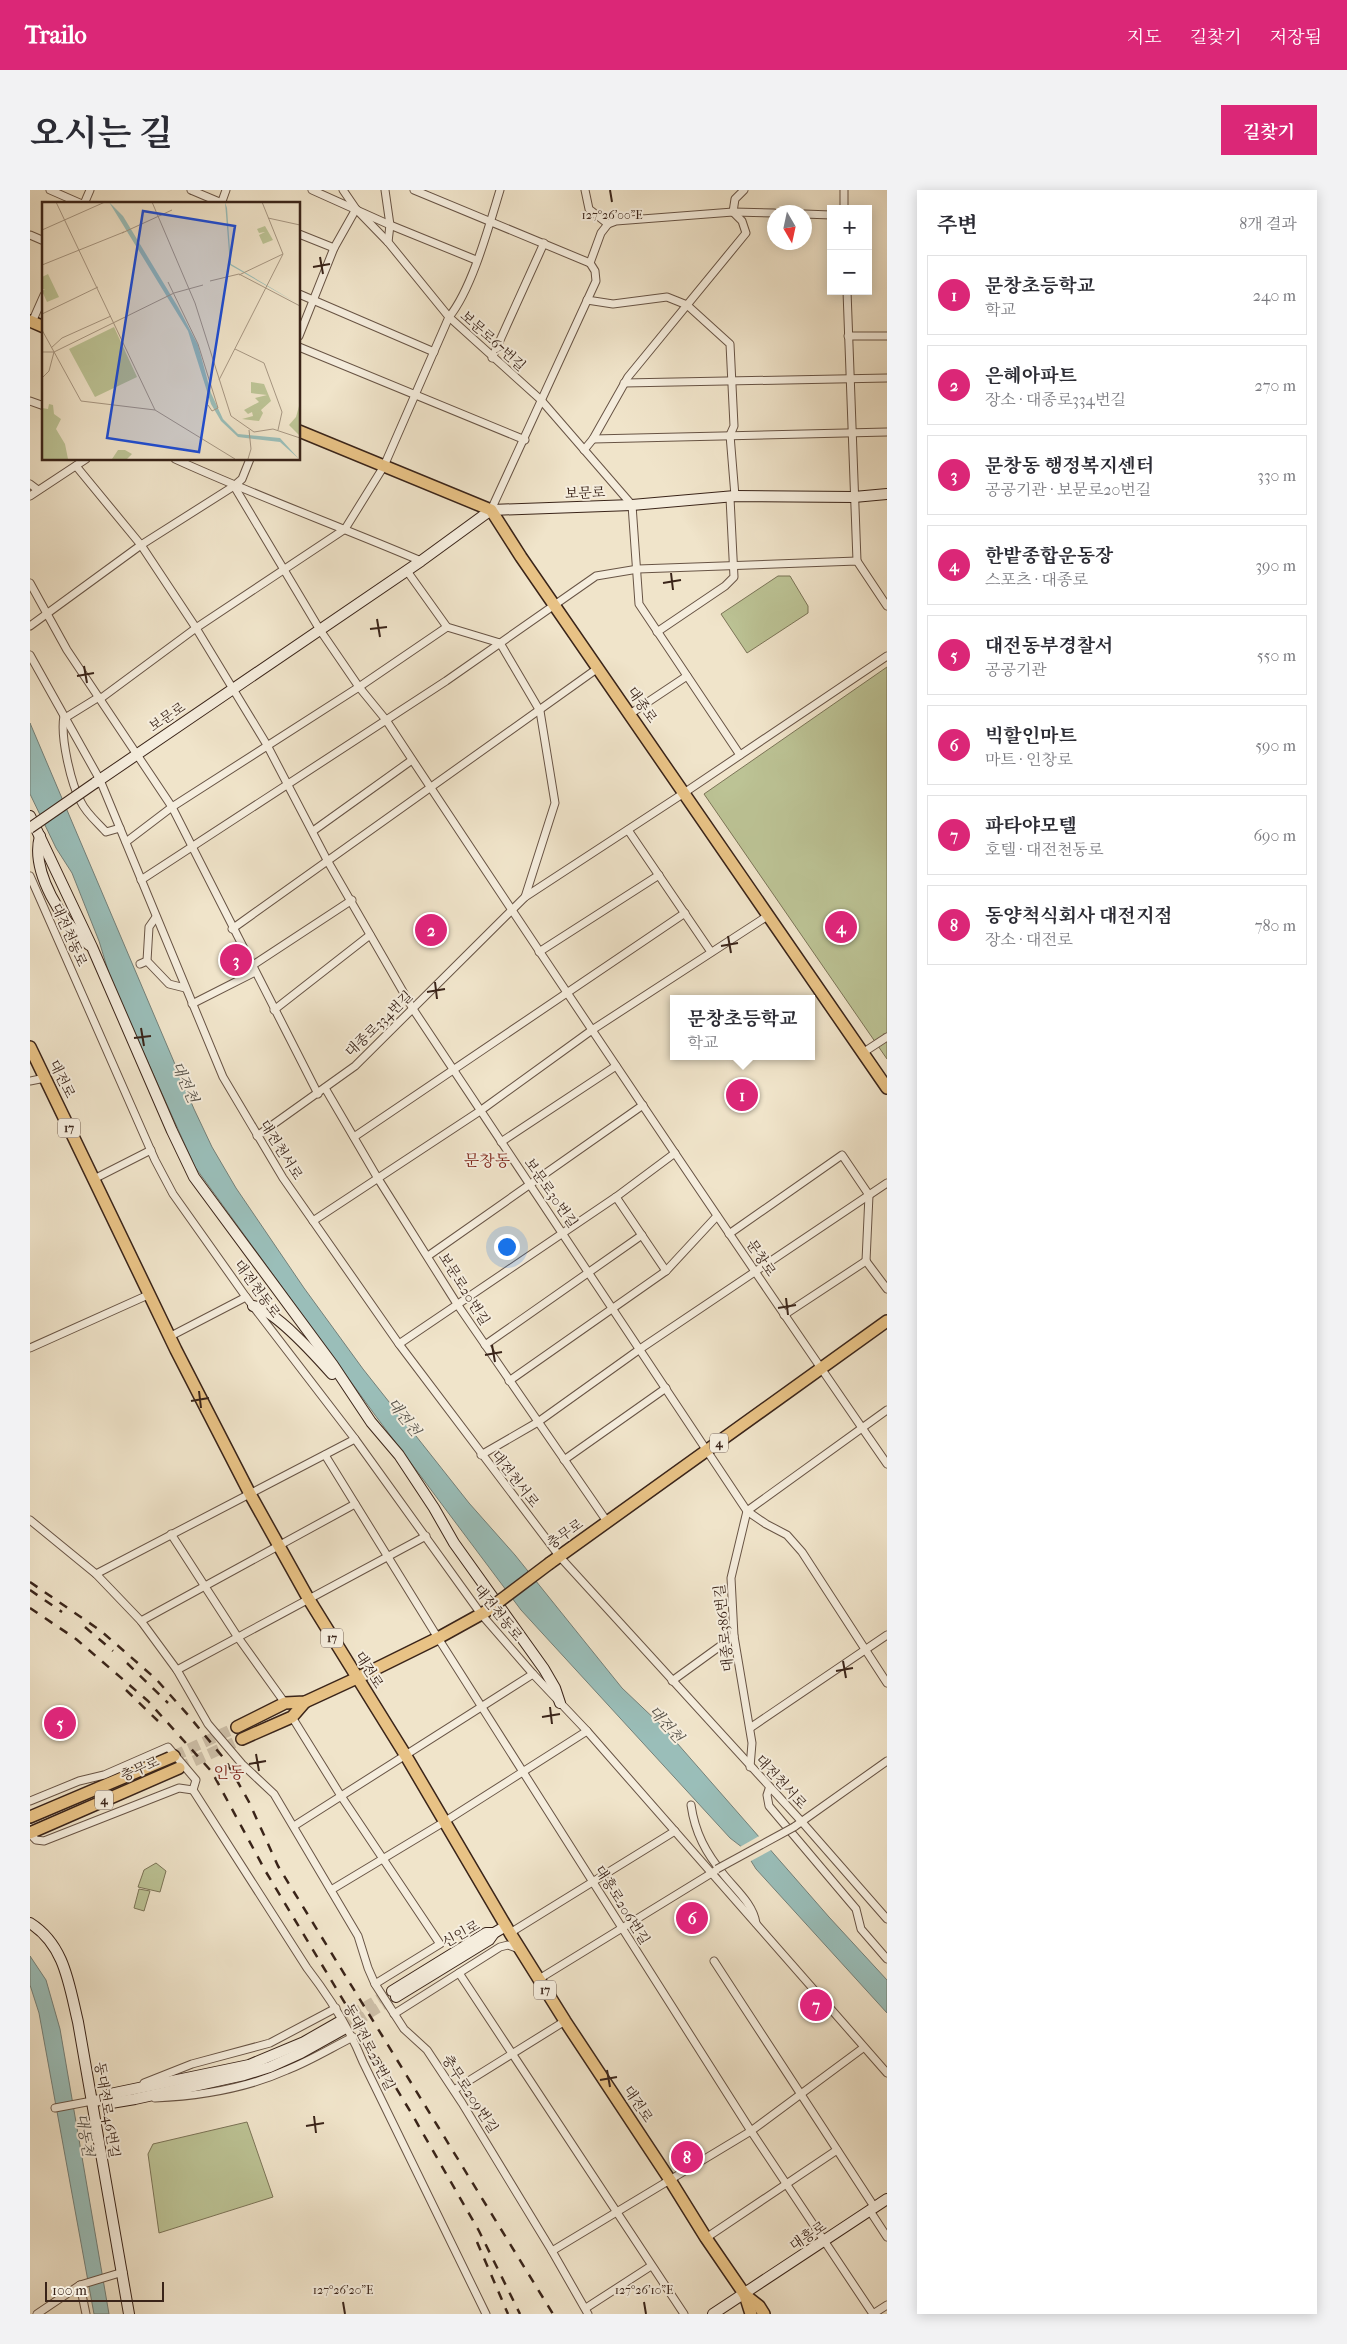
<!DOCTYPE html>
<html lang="ko">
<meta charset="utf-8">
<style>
:root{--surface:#fff;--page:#f2f2f3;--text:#2b2b33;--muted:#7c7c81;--line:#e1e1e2;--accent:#db2777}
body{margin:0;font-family:"IM FELL French Canon","Noto Serif KR",serif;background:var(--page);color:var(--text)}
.controls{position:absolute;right:15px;top:15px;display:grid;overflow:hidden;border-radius:0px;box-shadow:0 2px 12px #0003}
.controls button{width:45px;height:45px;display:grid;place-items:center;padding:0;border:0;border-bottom:1px solid var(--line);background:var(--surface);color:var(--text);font:25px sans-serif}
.compass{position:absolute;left:737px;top:15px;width:45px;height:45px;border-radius:50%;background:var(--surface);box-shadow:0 2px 12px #0003;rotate:171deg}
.scale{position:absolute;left:15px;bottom:12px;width:119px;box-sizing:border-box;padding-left:5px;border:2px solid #3a2419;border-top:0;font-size:14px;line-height:18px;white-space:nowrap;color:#3a2419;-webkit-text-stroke:4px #f5eddd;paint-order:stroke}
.you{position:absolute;left:476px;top:1056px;width:18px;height:18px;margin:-12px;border:4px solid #fff;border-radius:50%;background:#1a73e8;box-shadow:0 0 0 8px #1a73e833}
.badge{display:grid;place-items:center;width:32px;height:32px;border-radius:50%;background:var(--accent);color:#fff;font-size:16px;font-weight:700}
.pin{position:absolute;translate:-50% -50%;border:2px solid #fff;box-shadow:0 1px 5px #0006}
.popup{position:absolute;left:640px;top:805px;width:145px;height:65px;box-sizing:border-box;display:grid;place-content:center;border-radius:0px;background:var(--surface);filter:drop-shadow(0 1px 4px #0005);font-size:16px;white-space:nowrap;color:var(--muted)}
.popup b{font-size:19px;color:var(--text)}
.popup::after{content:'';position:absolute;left:50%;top:100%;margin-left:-10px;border:10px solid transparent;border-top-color:var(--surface)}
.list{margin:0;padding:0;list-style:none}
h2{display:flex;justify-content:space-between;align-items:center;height:65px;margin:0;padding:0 20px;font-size:21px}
h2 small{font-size:16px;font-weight:400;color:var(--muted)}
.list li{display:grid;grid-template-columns:32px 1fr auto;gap:15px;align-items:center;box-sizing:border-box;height:80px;margin:0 10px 10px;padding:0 10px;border:1px solid var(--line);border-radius:0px}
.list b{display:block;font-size:19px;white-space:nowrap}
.list p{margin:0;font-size:16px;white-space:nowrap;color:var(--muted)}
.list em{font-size:16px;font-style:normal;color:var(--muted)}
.map{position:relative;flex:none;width:857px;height:2124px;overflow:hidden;border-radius:0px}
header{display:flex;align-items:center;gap:30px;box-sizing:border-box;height:70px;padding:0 25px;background:var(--accent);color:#fff}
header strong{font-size:24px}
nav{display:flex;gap:28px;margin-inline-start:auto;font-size:18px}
.intro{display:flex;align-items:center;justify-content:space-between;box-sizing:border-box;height:120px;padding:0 30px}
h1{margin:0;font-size:35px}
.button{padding:12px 22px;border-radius:0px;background:var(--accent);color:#fff;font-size:18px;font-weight:700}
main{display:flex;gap:30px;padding:0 30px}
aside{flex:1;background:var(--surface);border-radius:0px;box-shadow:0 2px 12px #0003}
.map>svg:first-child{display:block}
.green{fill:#bcc395;stroke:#7b7457}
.water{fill:#9abeb9;stroke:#748079}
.pier{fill:#f0e4ca}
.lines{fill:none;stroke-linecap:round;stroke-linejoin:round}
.secondary-tunnel{stroke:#ccbea7;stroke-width:10;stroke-dasharray:10 5;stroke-linecap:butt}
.primary-tunnel{stroke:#ccbea7;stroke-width:11;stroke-dasharray:11 5.5;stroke-linecap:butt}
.street-casing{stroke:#685445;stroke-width:9}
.secondary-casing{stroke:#3a2419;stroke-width:12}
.primary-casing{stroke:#3a2419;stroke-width:14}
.street{stroke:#f5eddd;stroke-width:7}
.secondary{stroke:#f5eddd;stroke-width:10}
.primary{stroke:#e8c285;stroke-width:11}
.rail{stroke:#3a2419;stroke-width:2.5;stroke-dasharray:9 9;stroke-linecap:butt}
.street-bridge-casing{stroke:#685445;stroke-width:9;stroke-linecap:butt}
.secondary-bridge-casing{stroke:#3a2419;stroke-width:12;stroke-linecap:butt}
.primary-bridge-casing{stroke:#3a2419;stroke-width:14;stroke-linecap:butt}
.street-bridge{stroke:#f5eddd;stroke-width:7}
.secondary-bridge{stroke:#f5eddd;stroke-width:10}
.primary-bridge{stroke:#e8c285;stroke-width:11}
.ticks{fill:none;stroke:#3a2419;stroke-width:2}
.labels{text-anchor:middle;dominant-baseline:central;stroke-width:4;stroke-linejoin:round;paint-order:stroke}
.shield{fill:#f5eddd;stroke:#726054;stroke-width:1}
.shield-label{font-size:12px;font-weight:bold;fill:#3a2419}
.street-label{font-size:14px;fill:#3a2419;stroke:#f5eddd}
.water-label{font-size:15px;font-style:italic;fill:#575249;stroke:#f5eddd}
.quarter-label{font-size:16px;fill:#7a1f14;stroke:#f5eddd}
.inset-road{fill:none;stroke:#a79783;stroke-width:1}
.view{fill:#1d4ed8;fill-opacity:0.15;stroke:#1d4ed8;stroke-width:2.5}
.inset-edge{fill:none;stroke:#3a2419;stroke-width:2.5}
.ticks-label{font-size:12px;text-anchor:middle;fill:#3a2419;stroke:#f5eddd;stroke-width:4;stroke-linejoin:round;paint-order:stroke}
</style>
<header>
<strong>Trailo</strong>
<nav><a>지도</a><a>길찾기</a><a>저장됨</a></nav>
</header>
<div class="intro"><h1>오시는 길</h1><a class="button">길찾기</a></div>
<main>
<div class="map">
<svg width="857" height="2124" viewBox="0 0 857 2124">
<rect width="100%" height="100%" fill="#f0e4ca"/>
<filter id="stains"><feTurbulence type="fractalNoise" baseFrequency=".004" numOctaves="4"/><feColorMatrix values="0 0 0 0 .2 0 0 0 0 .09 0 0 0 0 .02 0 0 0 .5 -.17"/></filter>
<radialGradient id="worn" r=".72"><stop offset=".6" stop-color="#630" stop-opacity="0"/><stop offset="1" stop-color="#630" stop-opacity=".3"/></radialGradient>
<g class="green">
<path d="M748,386H760L778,416V423L717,463L691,424Z"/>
<path d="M857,477V869L674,604Z"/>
<path d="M126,1673L136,1681L130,1702L108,1697L114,1680Z"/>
<path d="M109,1699L120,1701L114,1721L104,1718Z"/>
<path d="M217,1932L243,2007L129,2043L118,1964L123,1954Z"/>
</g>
<g class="water">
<path d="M0,533L164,919L182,957L206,998L274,1098L333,1179L439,1313L485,1365L592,1498L633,1537L799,1727L857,1790V1823L726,1679L713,1658L700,1648L491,1420L345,1225L165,977L81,790L69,751L42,683L26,658L0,604Z"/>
<path d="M0,1766L16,1790L30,1839L79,2124H64L9,1823L0,1795Z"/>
</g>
<path class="pier" d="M731,1645L743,1659L719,1672L708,1658Z"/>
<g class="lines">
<g class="secondary-tunnel">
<path d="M309,1832L362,1801"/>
<path d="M314,1839L366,1807"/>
</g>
<g class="primary-tunnel">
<path d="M144,1566L207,1537"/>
<path d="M149,1578L212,1549"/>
</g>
<defs>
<g id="street">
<path d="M20,0L52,14"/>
<path d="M161,0L194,14"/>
<path d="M282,0L360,35L446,70"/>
<path d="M313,0L326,19L358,52L419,127L511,210L602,315L609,414L710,565"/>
<path d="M355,0L360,35L358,52"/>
<path d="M384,0L560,73L565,81L566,91L461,320"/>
<path d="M555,0L559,19L578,34L571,43L560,73"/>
<path d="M54,14L60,0"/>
<path d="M191,14L196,0"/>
<path d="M814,19V0"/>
<path d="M774,24L801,25"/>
<path d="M578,34L586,31L703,22L744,23"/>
<path d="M269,44L304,58"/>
<path d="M0,45L14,51"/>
<path d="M817,101L827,371"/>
<path d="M269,104L404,162"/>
<path d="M557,110L583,114L637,107L657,115L700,154L704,236L700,245L705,306"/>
<path d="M2,132L14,105"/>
<path d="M269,146L304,58L326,19"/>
<path d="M818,146H857"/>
<path d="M269,157L495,250"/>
<path d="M462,168L514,53"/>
<path d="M594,193L857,188"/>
<path d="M0,211L14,216"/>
<path d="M563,249L857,242"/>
<path d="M554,260L563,249L598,187L716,43L712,31L703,22L705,9L714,0"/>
<path d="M145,269C226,306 309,336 391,371"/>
<path d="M46,276L111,355L166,438L237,555L297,670L383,819L717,1321L736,1334L757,1345L772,1362L857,1493"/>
<path d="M0,294L8,300"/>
<path d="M204,296L290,440L329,497L356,530C521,780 687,1028 857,1274"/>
<path d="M0,306L56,269"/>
<path d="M377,381L417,437L470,453L510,521L525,613L495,707"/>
<path d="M0,393L37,460L142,617L288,904"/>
<path d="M0,436L111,355L204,296L212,289L220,269"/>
<path d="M627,442L695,396L704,387L700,308"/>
<path d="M0,465L70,590L193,887L253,988L369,1154L530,1367L772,1632L857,1729"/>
<path d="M70,509L166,438L315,339L354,276L419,127C442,99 459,36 470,0"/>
<path d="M600,524L657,486"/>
<path d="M34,526C30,547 41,594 51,612C56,623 68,633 76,642L90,638"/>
<path d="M35,528L69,507"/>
<path d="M598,640L681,762"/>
<path d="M283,641L382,570"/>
<path d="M96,652L142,617L329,497L417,437"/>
<path d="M0,686L125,970L143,1004L216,1107L325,1249L451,1424L503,1484L557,1541L857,1883"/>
<path d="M111,690L416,491L566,386L608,379L827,371L857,416"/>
<path d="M126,727L119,737L117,771L139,794L155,798"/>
<path d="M202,739L568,478"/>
<path d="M509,762L629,685"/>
<path d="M110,774L117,771"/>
<path d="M223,775L322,710"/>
<path d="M162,814L225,782"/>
<path d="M244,820L340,745"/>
<path d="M834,862L857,847"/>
<path d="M0,891L15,888"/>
<path d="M295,898L347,987L427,1114L578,1333"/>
<path d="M227,946L325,876L495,707L654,603L857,466"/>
<path d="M324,947L655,723"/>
<path d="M471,952L586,876"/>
<path d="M64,989L121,960"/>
<path d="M586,1007L636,1081"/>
<path d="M283,1031L450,921L562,840L739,725"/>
<path d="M699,1044L812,965L839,1005L836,1071"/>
<path d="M398,1066L613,915"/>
<path d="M836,1071L857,1099"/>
<path d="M754,1125L836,1071"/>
<path d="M139,1147L216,1107"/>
<path d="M369,1154L586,1007L645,963"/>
<path d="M455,1155L612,1045"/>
<path d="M0,1158L118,1105"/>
<path d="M479,1191L636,1081L687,1026"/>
<path d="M295,1265L408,1448L721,1941L843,2124"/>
<path d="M451,1265L508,1232L610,1159L857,993"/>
<path d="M534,1270L636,1198"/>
<path d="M0,1330L66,1384L111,1431L147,1480L178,1534L212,1574L244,1604L328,1746L338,1778L345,1794L374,1839L397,1860L432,1913L522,2061L558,2124"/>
<path d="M141,1344L207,1446L255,1513"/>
<path d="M66,1384L325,1249"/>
<path d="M111,1431L325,1314"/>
<path d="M147,1480L396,1346"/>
<path d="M642,1491L704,1446"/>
<path d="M262,1527L311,1606L410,1754L345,1794"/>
<path d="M720,1538L857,1445"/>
<path d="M720,1577L722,1553L704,1446L701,1388L717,1321L857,1220"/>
<path d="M739,1599L737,1605L739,1616L826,1719L831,1739L857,1769"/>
<path d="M0,1611L49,1591L74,1585L138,1557L166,1590L163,1600L277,1778C300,1808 319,1837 333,1872L456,2124"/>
<path d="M661,1615C665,1643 676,1663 694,1685C706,1700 723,1714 726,1733"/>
<path d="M264,1636L503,1484"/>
<path d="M764,1637L857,1571"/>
<path d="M0,1644L6,1650L14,1651L149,1598L163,1600"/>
<path d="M301,1700L414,1632L557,1541"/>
<path d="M480,1743L645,1641"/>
<path d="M684,1771L845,2018"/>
<path d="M429,1783L654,2124"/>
<path d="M509,1789L685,1681"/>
<path d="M364,1824L470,1757L478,1755L489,1759"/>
<path d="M114,1893L162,1874L240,1853L306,1818"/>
<path d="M424,1900L535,1831"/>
<path d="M125,1908C170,1906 217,1898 257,1880C280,1871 301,1858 323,1847"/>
<path d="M25,1918L62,1911"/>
<path d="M840,2021L857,2047"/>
<path d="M676,2048L807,1960"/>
<path d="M522,2061L721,1941L833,1858"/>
<path d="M50,2095L56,2124"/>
<path d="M556,2118L621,2076"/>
<path d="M7,2124L50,2095L93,2082"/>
<path d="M843,2124L857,2115"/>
</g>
<g id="secondary">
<path d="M65,593L391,371L461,320L602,315L705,306L824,307L857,304"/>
<path d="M0,626L62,757L142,941L164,987L303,1175L341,1232L369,1265L404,1318L424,1353L514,1479L525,1498L530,1513"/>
<path d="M10,646C0,682 33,733 59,755"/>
<path d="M223,1116C245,1120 286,1166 302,1184"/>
<path d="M0,1733C35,1755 39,1795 48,1832L99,2124"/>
<path d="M362,1801L456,1743H464"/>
<path d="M366,1807L459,1750L464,1743L476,1736"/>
<path d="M72,1910L80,1904L219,1875L274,1852L309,1832"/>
<path d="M62,1911L72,1910L81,1913L105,1909L214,1885L240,1877L271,1863L314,1839"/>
<path d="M683,2124L857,2009"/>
</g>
<g id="primary">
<path d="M0,131L14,137"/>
<path d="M269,241L461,320L491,367L857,898"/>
<path d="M0,857L146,1160L220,1304L278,1408L376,1566L480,1743L535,1831L640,1990L676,2048L715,2105L729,2116L734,2124"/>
<path d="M520,1373L857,1131"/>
<path d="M207,1537L255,1513L275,1512L327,1488L408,1448L455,1422"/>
<path d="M212,1549L262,1527L275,1512"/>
<path d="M0,1627L144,1566"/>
<path d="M0,1643L149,1578"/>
<path d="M715,2105L721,2124"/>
</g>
</defs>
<use href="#street" class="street-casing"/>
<use href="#secondary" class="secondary-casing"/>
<use href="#primary" class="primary-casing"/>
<use href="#street" class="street"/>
<use href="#secondary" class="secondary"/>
<use href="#primary" class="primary"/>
<g class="rail">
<path d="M0,1392L71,1441L126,1489L158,1525L196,1571L219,1612L248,1676L523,2124"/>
<path d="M0,1400L32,1422"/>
<path d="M0,1418L46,1449L118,1511L182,1582L236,1682L383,1926L449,2041L490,2124"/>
<path d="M55,1437L83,1461"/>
<path d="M97,1473L138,1513"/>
<path d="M96,1500L128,1531"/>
<path d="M447,2052L478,2124"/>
</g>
<defs>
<path id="street-bridge" d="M687,1679L764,1637"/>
<path id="secondary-bridge" d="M0,638L65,593"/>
<path id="primary-bridge" d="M455,1422L520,1373"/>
</defs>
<use href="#street-bridge" class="street-bridge-casing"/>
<use href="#secondary-bridge" class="secondary-bridge-casing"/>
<use href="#primary-bridge" class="primary-bridge-casing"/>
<use href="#street-bridge" class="street-bridge"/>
<use href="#secondary-bridge" class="secondary-bridge"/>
<use href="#primary-bridge" class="primary-bridge"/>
</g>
<path class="ticks" d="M580,0L582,12M290,67L293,84M283,77L300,74M641,383L643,400M633,393L651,390M347,429L350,447M340,439L357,437M54,476L57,493M47,486L64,483M698,746L701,763M691,756L708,753M405,792L407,809M397,802L415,799M111,838L114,856M104,848L121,846M756,1108L758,1125M748,1118L766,1115M462,1155L465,1172M455,1165L472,1162M169,1201L171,1218M161,1211L179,1208M813,1471L816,1488M806,1481L823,1478M520,1517L522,1534M512,1527L530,1524M226,1564L229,1581M219,1574L236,1571M577,1880L580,1897M570,1890L587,1887M284,1926L286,1943M276,1936L294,1933M313,2112L315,2124M614,2112L616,2124"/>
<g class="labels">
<g class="shield">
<rect x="28" y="928.5" width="22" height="19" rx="4"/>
<rect x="680" y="1243.5" width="18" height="19" rx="4"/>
<rect x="291" y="1438.5" width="22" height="19" rx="4"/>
<rect x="65" y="1600.5" width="18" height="19" rx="4"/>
<rect x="504" y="1790.5" width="22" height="19" rx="4"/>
</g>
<g class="shield-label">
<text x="39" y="938">17</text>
<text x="689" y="1253">4</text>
<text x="302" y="1448">17</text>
<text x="74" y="1610">4</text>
<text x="515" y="1800">17</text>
</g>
<g class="street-label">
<text transform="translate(463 151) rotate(42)">보문로67번길</text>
<text transform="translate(555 303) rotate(-2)">보문로</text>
<text transform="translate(612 515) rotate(55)">대종로</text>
<text transform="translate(137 527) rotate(-34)">보문로</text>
<text transform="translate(39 745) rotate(66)">대전천동로</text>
<text transform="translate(349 834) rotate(-44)">대종로334번길</text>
<text transform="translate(32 889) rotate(64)">대전로</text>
<text transform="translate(251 960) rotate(58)">대전천서로</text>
<text transform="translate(521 1003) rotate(55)">보문로30번길</text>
<text transform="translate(731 1068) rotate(56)">문창로</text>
<text transform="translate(227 1099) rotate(54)">대전천동로</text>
<text transform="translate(434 1099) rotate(58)">보문로20번길</text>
<text transform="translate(485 1289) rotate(52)">대전천서로</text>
<text transform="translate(535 1344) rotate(-35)">충무로</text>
<text transform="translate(468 1423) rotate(51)">대전천동로</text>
<text transform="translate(694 1438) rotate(-96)">대종로386번길</text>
<text transform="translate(339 1480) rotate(58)">대전로</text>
<text transform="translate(110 1579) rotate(-24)">충무로</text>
<text transform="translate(751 1592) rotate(47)">대전천서로</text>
<text transform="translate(592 1715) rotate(58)">대흥로206번길</text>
<text transform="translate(431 1744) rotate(-29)">신인로</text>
<text transform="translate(339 1857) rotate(63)">동대전로22번길</text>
<text transform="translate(440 1904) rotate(57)">충무로209번길</text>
<text transform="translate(608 1914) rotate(56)">대전로</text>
<text transform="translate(77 1920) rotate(81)">동대전로46번길</text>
<text transform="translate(778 2046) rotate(-34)">대흥로</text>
</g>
<g class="water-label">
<text transform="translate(155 892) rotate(66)">대전천</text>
<text transform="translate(374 1227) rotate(52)">대전천</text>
<text transform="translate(636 1534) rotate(48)">대전천</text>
<text transform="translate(55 1945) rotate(80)">대동천</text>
</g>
<g class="quarter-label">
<text x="457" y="970">문창동</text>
<text x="199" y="1582">인동</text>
</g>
</g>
<g transform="translate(12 12)">
<rect width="258" height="258" fill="#f0e4ca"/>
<path d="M223,24L231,38L221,42L217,33L223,30L217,31L215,27ZM6,72L17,95L5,100L0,89L3,87H0V75ZM72,125L95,175L53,195L27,147ZM209,180L222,182L229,199L219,208L221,211L217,219L200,217L211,214L210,210L206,212L202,208L217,200L213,196L225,193L209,191ZM7,202L11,203L12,212L19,217L14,227L23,242L26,257H0V206L6,207ZM257,204H258L257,233L247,223L254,215ZM76,248H83L90,252L85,257H70Z" fill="#bcc395"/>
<path d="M67,0L81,14L136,105L156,143L169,191L181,217L196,232L238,236L257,257L238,240L196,235L179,219L169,202L146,129ZM183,0L185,6L189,62L253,100L188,63Z" fill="#9abeb9"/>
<path class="inset-road" d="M14,0L113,208L193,257M110,0L153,101L189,214L212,230L231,227L258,236M226,16L258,23M0,28L63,0M80,31L130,8M0,63L82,30M197,73L241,52M168,79L197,72L258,104M126,80L156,142L176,206L170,209L166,203M0,112L56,85M0,128L39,199L113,208M9,146L20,136L69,114M193,147L222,161L240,210L236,228M0,150H12L132,91L161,83M0,176L7,169L12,150M177,178L241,52L220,0M206,257L209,247L207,228"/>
<path class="view" d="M101,9L193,24L157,250L65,236Z"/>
<rect width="258" height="258" class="inset-edge"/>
</g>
<g class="ticks-label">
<text x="582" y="29">127°26'00"E</text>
<text x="313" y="2104">127°26'20"E</text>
<text x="614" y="2104">127°26'10"E</text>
</g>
<rect width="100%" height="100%" filter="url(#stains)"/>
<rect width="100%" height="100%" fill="url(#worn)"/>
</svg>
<div class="controls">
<button>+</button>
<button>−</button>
</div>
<svg class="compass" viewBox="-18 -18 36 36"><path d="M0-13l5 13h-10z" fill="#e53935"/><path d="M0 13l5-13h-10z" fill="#7c7c81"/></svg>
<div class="scale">100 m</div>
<div class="you"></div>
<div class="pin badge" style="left:712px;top:905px">1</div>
<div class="popup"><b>문창초등학교</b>학교</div>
<div class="pin badge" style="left:401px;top:740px">2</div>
<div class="pin badge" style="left:206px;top:770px">3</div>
<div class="pin badge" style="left:811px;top:737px">4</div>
<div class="pin badge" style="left:30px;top:1533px">5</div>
<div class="pin badge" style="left:662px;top:1728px">6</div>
<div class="pin badge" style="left:786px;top:1815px">7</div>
<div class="pin badge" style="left:657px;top:1967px">8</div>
</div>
<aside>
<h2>주변<small>8개 결과</small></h2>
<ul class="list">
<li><span class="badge">1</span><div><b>문창초등학교</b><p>학교</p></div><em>240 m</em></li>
<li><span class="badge">2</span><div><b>은혜아파트</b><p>장소 · 대종로334번길</p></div><em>270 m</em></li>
<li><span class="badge">3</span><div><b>문창동 행정복지센터</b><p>공공기관 · 보문로20번길</p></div><em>330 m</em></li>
<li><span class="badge">4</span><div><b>한밭종합운동장</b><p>스포츠 · 대종로</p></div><em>390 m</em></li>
<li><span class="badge">5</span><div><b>대전동부경찰서</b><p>공공기관</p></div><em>550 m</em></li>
<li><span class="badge">6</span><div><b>빅할인마트</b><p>마트 · 인창로</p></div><em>590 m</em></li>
<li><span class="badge">7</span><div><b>파타야모텔</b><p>호텔 · 대전천동로</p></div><em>690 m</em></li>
<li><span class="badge">8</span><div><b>동양척식회사 대전지점</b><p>장소 · 대전로</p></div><em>780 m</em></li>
</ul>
</aside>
</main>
